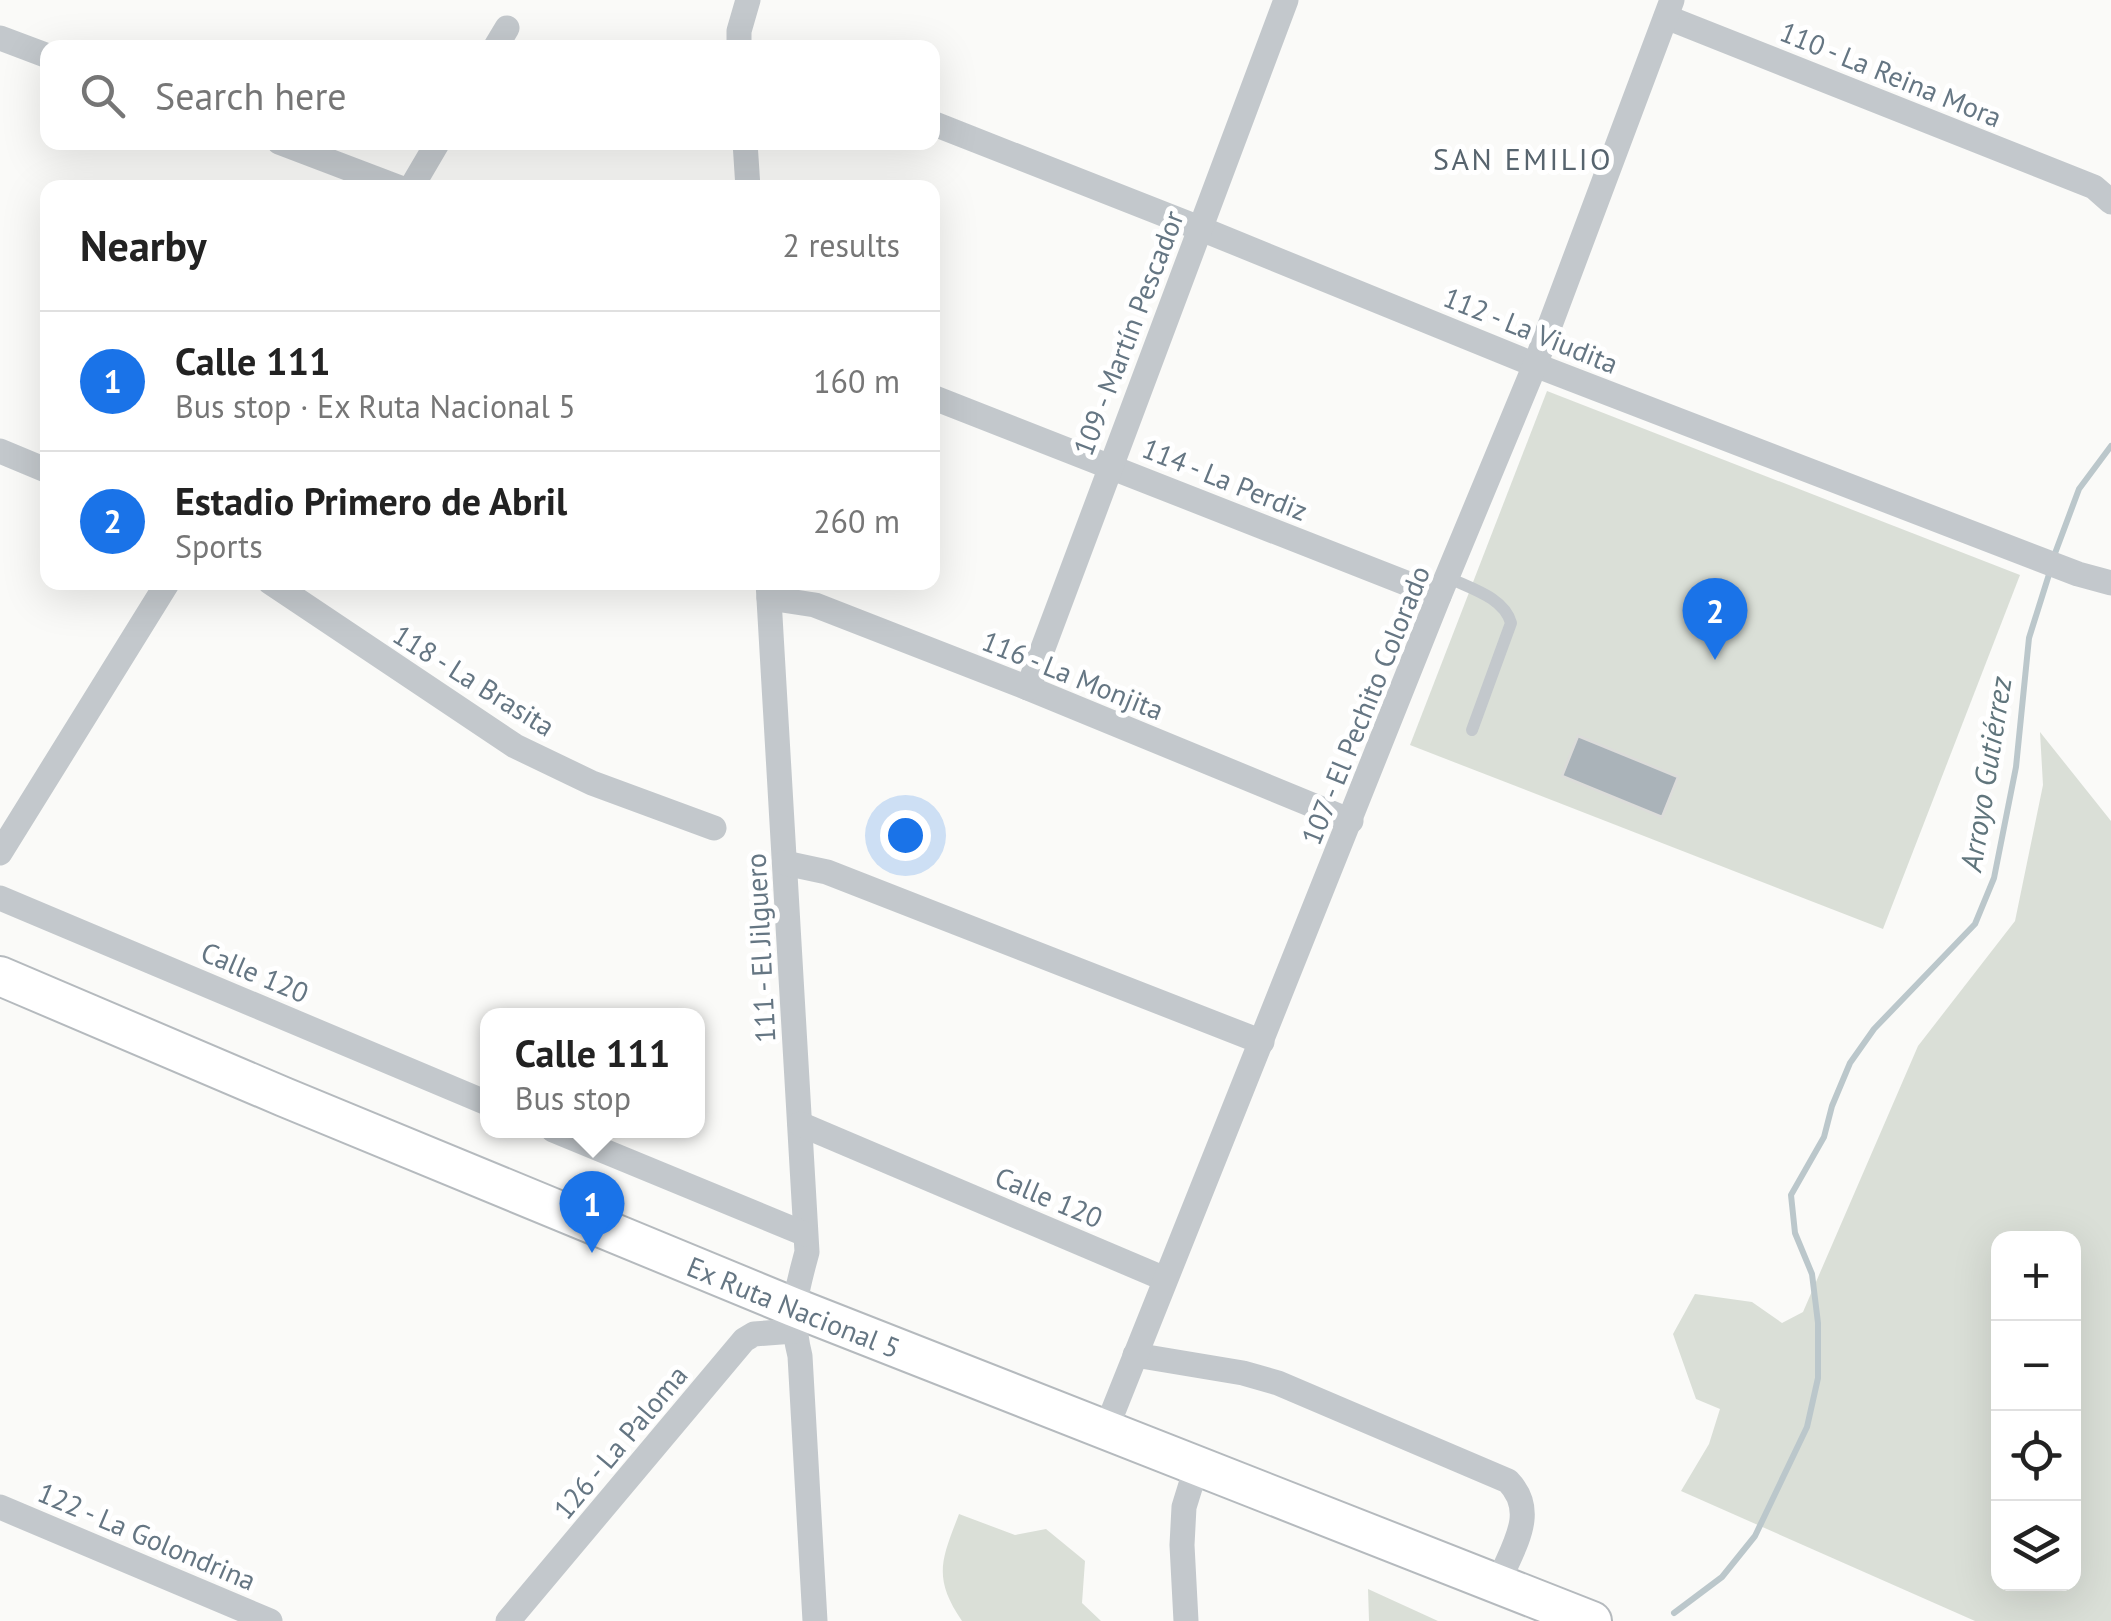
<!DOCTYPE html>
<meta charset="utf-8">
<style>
:root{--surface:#fff;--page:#f6f6f6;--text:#222;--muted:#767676;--line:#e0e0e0;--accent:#1a73e8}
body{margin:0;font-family:"PT Sans",sans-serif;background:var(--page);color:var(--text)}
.controls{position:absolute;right:30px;bottom:30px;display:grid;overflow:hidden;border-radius:20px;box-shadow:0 10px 40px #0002}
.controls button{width:90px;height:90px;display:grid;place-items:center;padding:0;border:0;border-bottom:2px solid var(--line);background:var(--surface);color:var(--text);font:50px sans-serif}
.you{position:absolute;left:905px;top:835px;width:35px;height:35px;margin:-25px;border:8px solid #fff;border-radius:50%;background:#1a73e8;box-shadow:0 0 0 15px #1a73e833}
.badge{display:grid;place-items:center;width:65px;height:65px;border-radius:50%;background:var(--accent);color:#fff;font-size:32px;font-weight:700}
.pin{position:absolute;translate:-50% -82px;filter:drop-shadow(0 2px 5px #0008)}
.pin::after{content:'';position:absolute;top:52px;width:35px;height:30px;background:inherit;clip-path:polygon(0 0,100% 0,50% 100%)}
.popup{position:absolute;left:480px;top:1008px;width:225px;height:130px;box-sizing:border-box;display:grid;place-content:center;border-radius:20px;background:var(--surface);filter:drop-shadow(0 2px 8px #0005);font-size:32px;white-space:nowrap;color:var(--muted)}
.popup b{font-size:38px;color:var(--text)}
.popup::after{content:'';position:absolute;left:50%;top:100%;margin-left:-20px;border:20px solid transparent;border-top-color:var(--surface)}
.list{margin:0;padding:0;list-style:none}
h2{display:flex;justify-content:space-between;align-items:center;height:130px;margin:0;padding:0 40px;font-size:42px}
h2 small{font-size:32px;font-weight:400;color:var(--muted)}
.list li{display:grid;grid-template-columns:65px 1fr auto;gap:30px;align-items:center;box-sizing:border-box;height:140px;padding:0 40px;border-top:2px solid var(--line)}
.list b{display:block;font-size:38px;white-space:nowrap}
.list p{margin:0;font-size:32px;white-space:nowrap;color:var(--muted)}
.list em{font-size:32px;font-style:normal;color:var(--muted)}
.icon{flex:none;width:55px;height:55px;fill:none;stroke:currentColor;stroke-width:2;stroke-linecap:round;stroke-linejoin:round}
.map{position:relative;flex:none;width:2111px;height:1621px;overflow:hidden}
.search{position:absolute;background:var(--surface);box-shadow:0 10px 40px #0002;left:40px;top:40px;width:900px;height:110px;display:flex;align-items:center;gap:25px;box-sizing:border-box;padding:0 35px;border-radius:20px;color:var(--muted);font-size:38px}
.panel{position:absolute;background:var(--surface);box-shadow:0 10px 40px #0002;left:40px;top:180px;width:900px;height:410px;border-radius:20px}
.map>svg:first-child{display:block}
.green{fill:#dadfd7;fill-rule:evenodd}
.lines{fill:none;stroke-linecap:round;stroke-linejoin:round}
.stream{stroke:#bbc7cb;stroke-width:6}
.building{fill:#aab3b9;stroke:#dcdcda;stroke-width:2.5}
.primary-casing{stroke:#b5babe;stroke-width:42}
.service{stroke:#c3c8cc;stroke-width:12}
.minor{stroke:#c3c8cc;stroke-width:25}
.primary{stroke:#fff;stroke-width:38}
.labels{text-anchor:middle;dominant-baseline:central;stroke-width:10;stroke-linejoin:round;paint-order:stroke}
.street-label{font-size:28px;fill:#657683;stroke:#fff}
.neighbourhood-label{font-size:30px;letter-spacing:2.5px;fill:#57646e;stroke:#fff}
.water-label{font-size:30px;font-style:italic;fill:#60757c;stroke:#fff}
</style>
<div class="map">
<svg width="2111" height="1621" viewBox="0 0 2111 1621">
<rect width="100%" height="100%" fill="#fafaf8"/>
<g class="green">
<path d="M1547,391L2020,575L1883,929L1410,745Z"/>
<path d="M2040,732L2111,821V1621H1975L1681,1491L1709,1444L1720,1409L1696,1399L1673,1334L1695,1294L1752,1302L1782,1323L1803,1312L1918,1046L2015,921L2043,785ZM1998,1238H2074V1584H1998Z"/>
<path d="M959,1514L1015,1535L1046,1529L1085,1561L1082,1603L1101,1621H962C932,1577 942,1559 959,1514Z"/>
<path d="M1368,1589L1438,1621H1369Z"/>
</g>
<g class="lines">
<g class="stream">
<path d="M2054,556L2079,489L2111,446"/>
<path d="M1674,1613L1722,1577L1755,1536L1807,1427L1818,1378V1323L1812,1274L1795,1233L1791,1195L1824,1137L1832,1106L1850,1063L1874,1029L1975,924L1994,878L2016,767L2029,638L2051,568"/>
</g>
</g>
<path class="building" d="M1578,736L1678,777L1662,817L1562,776Z"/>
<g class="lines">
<defs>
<g id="primary">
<path id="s1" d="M0,976L284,1097L793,1307L1592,1621"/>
</g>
</defs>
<use href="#primary" class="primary-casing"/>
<path class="service" d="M1447,577C1469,588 1504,597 1511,623L1472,730"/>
<g class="minor">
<path d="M1666,17L2094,187L2111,202"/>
<path d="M0,38L48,56"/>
<path d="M495,48L507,28"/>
<path d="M739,48V31L748,0"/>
<path d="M932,123L1199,228L1535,365L2078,574L2111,583"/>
<path d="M279,142L400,188"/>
<path d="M745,142L748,188"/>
<path d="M411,188L438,142"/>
<path d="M932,397L1439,596"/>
<path d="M0,451L48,471"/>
<path d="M270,582L515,746L592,783L714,828"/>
<path d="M768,582L807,1252C796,1294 789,1312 800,1356L815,1621"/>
<path d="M769,598L815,605L1028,688L1351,821"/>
<path d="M1028,688L1286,0"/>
<path d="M0,853L168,582"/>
<path d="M785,863L827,872L1262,1042"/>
<path d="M0,898L487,1103"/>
<path d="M800,1124L1165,1279"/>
<path d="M553,1130L805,1234"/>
<path d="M1135,1355L1243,1373L1278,1383L1508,1481C1539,1513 1512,1547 1498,1584"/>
<path d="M1106,1429L1439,596L1535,365L1672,0"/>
<path d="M0,1507L270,1621"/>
<path d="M508,1621L744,1340L754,1334L794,1331"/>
<path d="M1186,1621L1182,1545L1184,1507L1197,1465"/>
</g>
<use href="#primary" class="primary"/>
</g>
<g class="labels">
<g class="street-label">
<text transform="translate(1891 74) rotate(22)">110 - La Reina Mora</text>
<text transform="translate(1531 330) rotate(22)">112 - La Viudita</text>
<text transform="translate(1128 333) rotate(-69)">109 - Martín Pescador</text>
<text transform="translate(1225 479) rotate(22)">114 - La Perdiz</text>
<text transform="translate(1073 675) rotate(22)">116 - La Monjita</text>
<text transform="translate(474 680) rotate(32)">118 - La Brasita</text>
<text transform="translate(1365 705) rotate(-68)">107 - El Pechito Colorado</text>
<text transform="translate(760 948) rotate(-93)">111 - El Jilguero</text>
<text transform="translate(255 972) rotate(23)">Calle 120</text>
<text transform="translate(1049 1197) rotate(23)">Calle 120</text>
<text stroke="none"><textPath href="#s1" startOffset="860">Ex Ruta Nacional 5</textPath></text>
<text transform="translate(620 1442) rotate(-50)">126 - La Paloma</text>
<text transform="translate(147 1536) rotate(23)">122 - La Golondrina</text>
</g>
<g class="neighbourhood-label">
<text x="1523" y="158">SAN EMILIO</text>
</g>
<g class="water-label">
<text transform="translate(1985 774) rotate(-81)">Arroyo Gutiérrez</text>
</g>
</g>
</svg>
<div class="controls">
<button>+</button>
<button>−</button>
<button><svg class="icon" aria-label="locate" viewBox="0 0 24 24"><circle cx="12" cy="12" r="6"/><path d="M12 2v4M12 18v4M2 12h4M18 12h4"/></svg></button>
<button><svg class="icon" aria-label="layers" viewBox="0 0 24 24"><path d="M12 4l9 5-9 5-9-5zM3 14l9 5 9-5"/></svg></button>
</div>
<div class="you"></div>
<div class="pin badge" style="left:592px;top:1253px">1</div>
<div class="popup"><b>Calle 111</b>Bus stop</div>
<div class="pin badge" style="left:1715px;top:660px">2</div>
<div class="search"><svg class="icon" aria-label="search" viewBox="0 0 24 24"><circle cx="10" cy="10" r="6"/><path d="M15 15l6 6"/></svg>Search here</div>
<section class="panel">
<h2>Nearby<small>2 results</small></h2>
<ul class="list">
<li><span class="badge">1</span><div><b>Calle 111</b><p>Bus stop · Ex Ruta Nacional 5</p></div><em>160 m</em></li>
<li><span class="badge">2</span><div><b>Estadio Primero de Abril</b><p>Sports</p></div><em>260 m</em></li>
</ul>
</section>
</div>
